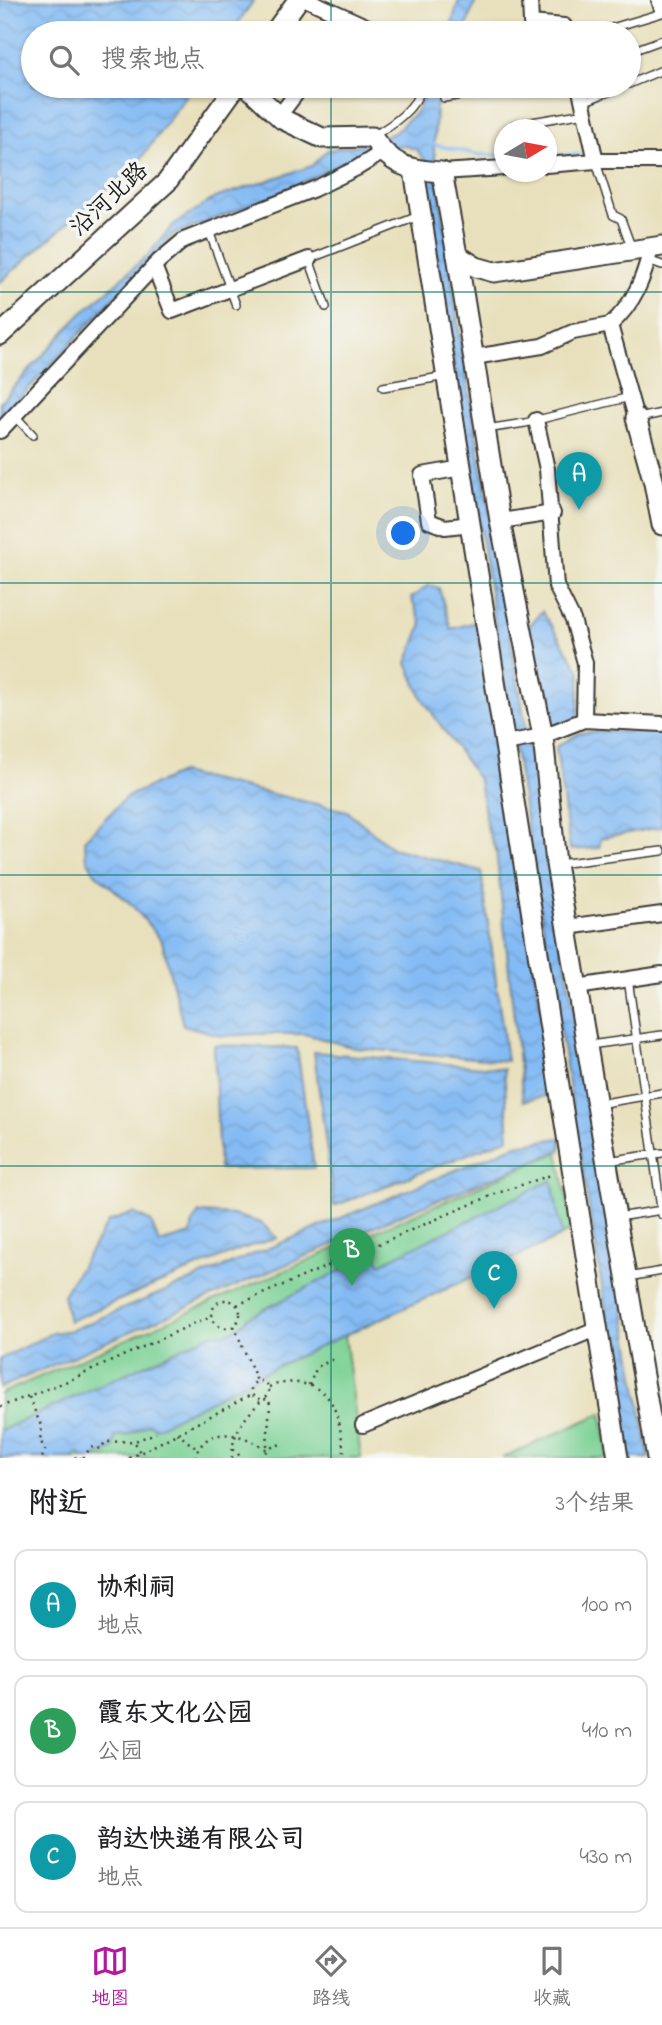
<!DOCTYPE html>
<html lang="zh">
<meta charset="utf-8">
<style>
:root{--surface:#fff;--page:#f2f2f2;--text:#202124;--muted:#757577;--line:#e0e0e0;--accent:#b5179e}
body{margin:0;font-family:"Indie Flower","LXGW WenKai TC",sans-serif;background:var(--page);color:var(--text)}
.compass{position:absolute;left:494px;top:119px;width:63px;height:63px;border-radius:50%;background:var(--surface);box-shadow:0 2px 5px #0004;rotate:80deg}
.you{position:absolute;left:404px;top:534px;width:24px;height:24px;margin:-18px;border:5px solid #fff;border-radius:50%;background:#1a73e8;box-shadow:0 0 0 10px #1a73e833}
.badge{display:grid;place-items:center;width:46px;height:46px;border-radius:50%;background:var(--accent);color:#fff;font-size:23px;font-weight:700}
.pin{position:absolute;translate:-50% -58px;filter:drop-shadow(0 2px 4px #0008)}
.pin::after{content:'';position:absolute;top:37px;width:24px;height:21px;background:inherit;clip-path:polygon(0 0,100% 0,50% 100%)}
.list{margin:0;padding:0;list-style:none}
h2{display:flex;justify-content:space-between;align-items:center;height:91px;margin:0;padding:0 28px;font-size:30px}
h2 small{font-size:23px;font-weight:400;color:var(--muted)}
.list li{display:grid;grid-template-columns:46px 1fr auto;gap:21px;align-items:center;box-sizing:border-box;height:112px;margin:0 14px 14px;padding:0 14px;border:2px solid var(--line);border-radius:14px}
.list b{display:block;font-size:26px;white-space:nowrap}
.list p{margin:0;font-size:23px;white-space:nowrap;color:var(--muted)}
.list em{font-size:23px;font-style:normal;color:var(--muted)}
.icon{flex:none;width:38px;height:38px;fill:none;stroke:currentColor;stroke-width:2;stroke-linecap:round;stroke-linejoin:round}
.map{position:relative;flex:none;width:662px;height:1458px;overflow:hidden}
.search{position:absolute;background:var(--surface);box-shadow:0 2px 5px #0004;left:21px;right:21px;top:21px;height:77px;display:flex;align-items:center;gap:18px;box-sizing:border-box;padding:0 24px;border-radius:38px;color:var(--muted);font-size:26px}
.sheet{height:469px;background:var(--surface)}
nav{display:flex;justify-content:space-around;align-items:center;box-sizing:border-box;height:98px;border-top:2px solid var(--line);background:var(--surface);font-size:19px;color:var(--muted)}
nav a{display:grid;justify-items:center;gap:4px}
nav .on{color:var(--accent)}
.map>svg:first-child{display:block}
.green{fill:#7dd295;stroke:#4c7758;stroke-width:2}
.water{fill:url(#water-waves);stroke:#506c88;stroke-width:2}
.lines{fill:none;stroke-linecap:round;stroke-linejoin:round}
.stream{stroke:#84bbf4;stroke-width:3.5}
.lane-casing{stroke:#3b3934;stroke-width:10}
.street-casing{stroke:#3b3934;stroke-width:18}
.secondary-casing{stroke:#3b3934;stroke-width:23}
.path{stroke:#3b3934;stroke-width:2.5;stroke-dasharray:2 5;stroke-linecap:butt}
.lane{stroke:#fff;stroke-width:7}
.street{stroke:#fff;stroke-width:14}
.secondary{stroke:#fff;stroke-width:19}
.grid{fill:none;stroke:#0f766e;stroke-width:2;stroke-opacity:0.55}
.labels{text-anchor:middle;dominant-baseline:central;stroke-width:7;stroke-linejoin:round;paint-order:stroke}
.street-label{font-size:24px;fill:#1c1c1c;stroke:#f6f6f2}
</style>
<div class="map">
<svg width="662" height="1458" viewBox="0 0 662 1458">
<defs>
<pattern id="water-waves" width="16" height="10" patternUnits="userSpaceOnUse" patternTransform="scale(1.75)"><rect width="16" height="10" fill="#84bbf4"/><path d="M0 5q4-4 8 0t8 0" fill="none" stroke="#71a0d1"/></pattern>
</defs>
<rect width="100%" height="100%" fill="#f6f6f2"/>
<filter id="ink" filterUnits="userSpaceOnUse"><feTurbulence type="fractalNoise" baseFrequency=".0143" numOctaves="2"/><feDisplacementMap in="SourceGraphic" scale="14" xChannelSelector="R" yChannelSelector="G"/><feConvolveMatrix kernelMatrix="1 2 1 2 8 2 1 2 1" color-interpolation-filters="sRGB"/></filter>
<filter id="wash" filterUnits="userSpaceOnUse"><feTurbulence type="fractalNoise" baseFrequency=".00686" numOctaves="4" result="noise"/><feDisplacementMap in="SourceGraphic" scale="28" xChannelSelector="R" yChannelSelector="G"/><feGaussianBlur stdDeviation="1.57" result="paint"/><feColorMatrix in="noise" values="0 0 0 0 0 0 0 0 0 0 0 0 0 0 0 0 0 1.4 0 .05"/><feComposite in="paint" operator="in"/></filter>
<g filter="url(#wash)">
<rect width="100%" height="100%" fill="#e8e0bc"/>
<g class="green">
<path d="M558,1152L573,1230L345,1335L361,1458H0V1394Z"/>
<path d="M602,1413L608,1458H502Z"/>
</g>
<g class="water">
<path d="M0,0H254L231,33H33V86H193L140,160L0,282Z"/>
<path d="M459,0H476L464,33H449Z"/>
<path d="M428,86H444L436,107L434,150L459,332L649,1458H630L532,857L426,188L428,164L416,149L402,145L364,153L274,196L173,235L0,419V402L79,316L148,255L173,225L215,198L312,166L327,150L358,145L394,133L417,111Z"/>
<path d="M429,585L439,588L451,629L476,622L555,1094L523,1101L496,850L488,831L479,781L422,698L407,663L422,624L411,598Z"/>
<path d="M542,611L580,671L578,717L550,729L524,632Z"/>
<path d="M601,731L662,733V827L601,838L599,848L570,850L556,747L579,733Z"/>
<path d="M180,773L347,811L392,848L481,871L507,1061L355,1048L305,1034H256L222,1036L183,1025L162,941L132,905L95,873L87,859L84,840L126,797Z"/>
<path d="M214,1045L297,1048L314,1168L219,1169Z"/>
<path d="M314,1052L504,1069L509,1138L334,1206Z"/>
<path d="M561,1138V1150L410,1211L0,1388V1359L52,1333L72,1330L516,1145Z"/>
<path d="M552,1180L562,1236L273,1368L156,1428L149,1424L128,1435L115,1436L114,1448L92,1458H83L78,1453L72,1458H0V1431L214,1333C230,1335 238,1329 249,1317L375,1253L380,1264Z"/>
<path d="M133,1213L151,1222L159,1243L191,1234L193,1222L199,1213L233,1215L261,1223L277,1238L241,1249L69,1321L63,1295L108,1222Z"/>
</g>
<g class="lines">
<g class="stream">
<path d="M431,144L480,155H504"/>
<path d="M546,155H580"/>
</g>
</g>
</g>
<g filter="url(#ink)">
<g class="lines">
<defs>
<g id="lane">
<path d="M595,33L662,13"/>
<path d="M629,52L662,40"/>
<path d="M629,84L662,70"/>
<path d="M444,98L516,86"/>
<path d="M583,102L623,86"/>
<path d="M514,125L585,113"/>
<path d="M373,136C395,123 414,110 423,86"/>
<path d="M596,162L613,215L621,219L632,249"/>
<path d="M209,231L236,305"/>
<path d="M648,260L662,265"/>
<path d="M326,307L309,259L421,215"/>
<path d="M383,387L446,376"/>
<path d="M15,416L33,435"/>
<path d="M639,418L662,413"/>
<path d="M486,429L525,423L630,397"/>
<path d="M558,864L662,851"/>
<path d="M628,979L662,1215"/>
<path d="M590,1045L662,1035"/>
<path d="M598,1104L662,1093"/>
<path d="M607,1161L662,1153"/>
<path d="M618,1217L662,1210"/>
<path d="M628,1277L662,1271"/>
</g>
<g id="street">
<path d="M308,0L381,33"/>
<path d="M530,0L531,23L564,26L566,33"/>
<path d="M659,0L662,9"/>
<path d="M579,86L596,161"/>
<path d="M279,116L302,86"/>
<path d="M546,165L596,161H662"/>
<path d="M442,172L504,168"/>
<path d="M154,266L172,311L309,259"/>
<path d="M474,357L542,346L573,332L610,325"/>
<path d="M636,418L610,325C634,304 644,278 651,248"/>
<path d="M536,420L547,469L556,586L573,620L585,663L584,720"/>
<path d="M0,431L159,261L184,240L314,189L357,168L383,152"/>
<path d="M462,468L422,475L429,521L445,527L471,524"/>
<path d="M500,521L553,513"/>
<path d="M505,743L543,736L584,720L662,724"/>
<path d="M567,927L662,914"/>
<path d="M577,987L662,974"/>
<path d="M363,1425L598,1328"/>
</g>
<g id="secondary">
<path d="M274,33L298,0"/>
<path d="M248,87L282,119L322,138L372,137C392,166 408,170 442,172L457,255L476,267L494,272L662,246"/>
<path d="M414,170L618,1458"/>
<path d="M457,255L500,521L543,736L556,864L657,1458"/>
<path d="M0,335L167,182L236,86"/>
<path d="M636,418L654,483L662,525"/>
</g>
</defs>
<use href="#lane" class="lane-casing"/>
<use href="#street" class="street-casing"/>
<use href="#secondary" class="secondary-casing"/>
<g class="path">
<circle cx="226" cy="1314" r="14"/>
<path d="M237,1305L495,1194L551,1175"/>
<path d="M234,1326L257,1381"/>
<circle cx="260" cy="1390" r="9"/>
<path d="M309,1385L317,1367L334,1359"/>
<path d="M269,1387C289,1378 321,1382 332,1404C340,1419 342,1441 345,1458"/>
<path d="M29,1397L42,1428L40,1440L45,1450L42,1458"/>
<path d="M0,1407L70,1380L213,1315"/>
<path d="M177,1433L197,1449"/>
<path d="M233,1449L242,1458"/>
<path d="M75,1458L78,1455L80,1458"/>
<path d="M83,1458L91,1447L101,1449L105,1442L135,1441L156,1433"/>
<path d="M129,1458L140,1453L135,1442"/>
<path d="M142,1458L140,1453L251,1395"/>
<path d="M195,1458C205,1423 243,1433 266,1449L284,1443"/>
<path d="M232,1458C231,1433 246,1416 263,1399L269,1400L270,1405L266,1458"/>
</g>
<use href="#lane" class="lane"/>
<use href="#street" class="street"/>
<use href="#secondary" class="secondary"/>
</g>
</g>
<path class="grid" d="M331,0V33M331,86V1458M0,292H662M0,583H662M0,875H662M0,1166H662"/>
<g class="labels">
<g class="street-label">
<text transform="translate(110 200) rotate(-43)">沿河北路</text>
</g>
</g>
</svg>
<svg class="compass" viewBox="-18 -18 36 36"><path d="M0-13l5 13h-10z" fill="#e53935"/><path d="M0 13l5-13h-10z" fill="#757577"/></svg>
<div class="you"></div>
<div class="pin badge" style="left:579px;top:510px;background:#0f9aa8">A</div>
<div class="pin badge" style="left:352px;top:1286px;background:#2e9e5b">B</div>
<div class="pin badge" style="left:494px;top:1309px;background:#0f9aa8">C</div>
<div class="search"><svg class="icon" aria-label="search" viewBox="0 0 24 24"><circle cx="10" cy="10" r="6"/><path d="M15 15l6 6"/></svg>搜索地点</div>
</div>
<section class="sheet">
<h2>附近<small>3个结果</small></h2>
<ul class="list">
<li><span class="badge" style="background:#0f9aa8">A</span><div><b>协利祠</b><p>地点</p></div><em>100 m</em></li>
<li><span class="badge" style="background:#2e9e5b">B</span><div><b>霞东文化公园</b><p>公园</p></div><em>410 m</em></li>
<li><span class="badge" style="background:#0f9aa8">C</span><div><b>韵达快递有限公司</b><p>地点</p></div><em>430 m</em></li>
</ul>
</section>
<nav>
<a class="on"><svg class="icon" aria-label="map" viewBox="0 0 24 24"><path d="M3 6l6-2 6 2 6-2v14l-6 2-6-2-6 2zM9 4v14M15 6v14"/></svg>地图</a>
<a><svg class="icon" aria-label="directions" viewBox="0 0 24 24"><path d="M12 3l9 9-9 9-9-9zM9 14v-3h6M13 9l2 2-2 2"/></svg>路线</a>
<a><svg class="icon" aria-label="saved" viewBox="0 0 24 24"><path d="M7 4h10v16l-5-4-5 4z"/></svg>收藏</a>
</nav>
